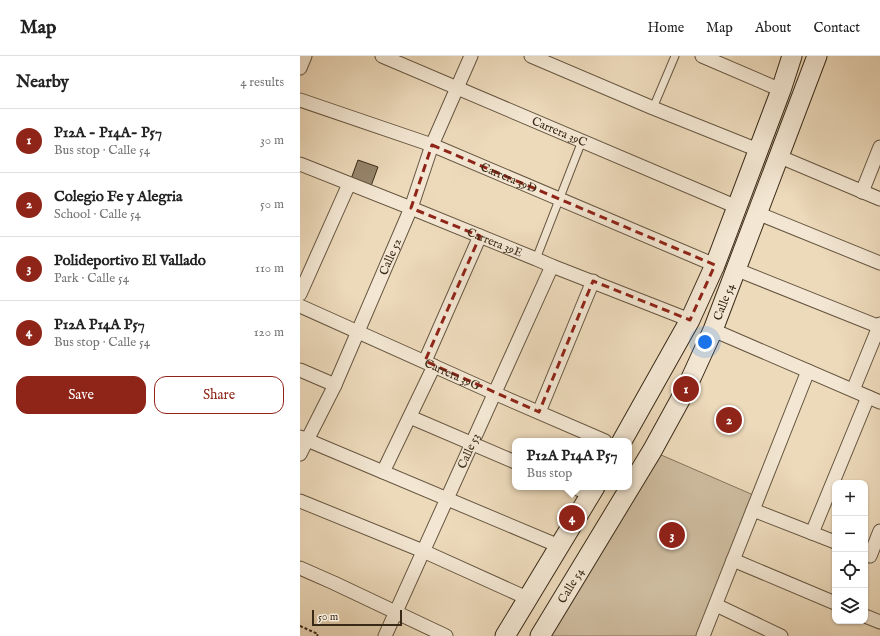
<!DOCTYPE html>
<meta charset="utf-8">
<style>
:root{--surface:#fff;--page:#f6f6f6;--text:#222;--muted:#767676;--line:#e0e0e0;--accent:#8f2418}
body{margin:0;font-family:"IM FELL English",serif;background:var(--page);color:var(--text)}
.controls{position:absolute;right:12px;bottom:12px;display:grid;overflow:hidden;border-radius:8px;box-shadow:0 1px 3px #0004}
.controls button{width:36px;height:36px;display:grid;place-items:center;padding:0;border:0;border-bottom:1px solid var(--line);background:var(--surface);color:var(--text);font:20px sans-serif}
.scale{position:absolute;left:12px;bottom:10px;width:90px;box-sizing:border-box;padding-left:4px;border:2px solid #392a17;border-top:0;font-size:11px;line-height:14px;white-space:nowrap;color:#392a17;-webkit-text-stroke:3px #f3e7d3;paint-order:stroke}
.you{position:absolute;left:405px;top:286px;width:14px;height:14px;margin:-10px;border:3px solid #fff;border-radius:50%;background:#1a73e8;box-shadow:0 0 0 6px #1a73e833}
.badge{display:grid;place-items:center;width:26px;height:26px;border-radius:50%;background:var(--accent);color:#fff;font-size:13px;font-weight:700}
.pin{position:absolute;translate:-50% -50%;border:2px solid #fff;box-shadow:0 1px 4px #0006}
.popup{position:absolute;left:212px;top:382px;width:120px;height:52px;box-sizing:border-box;display:grid;place-content:center;border-radius:8px;background:var(--surface);filter:drop-shadow(0 1px 3px #0005);font-size:13px;white-space:nowrap;color:var(--muted)}
.popup b{font-size:15px;color:var(--text)}
.popup::after{content:'';position:absolute;left:50%;top:100%;margin-left:-8px;border:8px solid transparent;border-top-color:var(--surface)}
.list{margin:0;padding:0;list-style:none}
h2{display:flex;justify-content:space-between;align-items:center;height:52px;margin:0;padding:0 16px;font-size:17px}
h2 small{font-size:13px;font-weight:400;color:var(--muted)}
.list li{display:grid;grid-template-columns:26px 1fr auto;gap:12px;align-items:center;box-sizing:border-box;height:64px;padding:0 16px;border-top:1px solid var(--line)}
.list b{display:block;font-size:15px;white-space:nowrap}
.list p{margin:0;font-size:13px;white-space:nowrap;color:var(--muted)}
.list em{font-size:13px;font-style:normal;color:var(--muted)}
.actions{display:flex;gap:8px;padding:12px 16px}
.actions a{flex:1;padding:9px 0;border:1px solid var(--accent);border-radius:12px;text-align:center;font-size:14px;color:var(--accent)}
.actions .main{background:var(--accent);color:#fff}
.icon{flex:none;width:22px;height:22px;fill:none;stroke:currentColor;stroke-width:2;stroke-linecap:round;stroke-linejoin:round}
.map{position:relative;flex:none;width:580px;height:580px;overflow:hidden}
header{display:flex;align-items:center;gap:24px;box-sizing:border-box;height:56px;padding:0 20px;background:var(--surface);border-bottom:1px solid var(--line)}
header strong{font-size:19px}
nav{display:flex;gap:22px;margin-inline-start:auto;font-size:14px}
main{display:flex}
aside{flex:1;background:var(--surface)}
.map>svg:first-child{display:block}
.green{fill:#cebc9f;stroke:#84735b}
.building{fill:#97866c;stroke:#392a17}
.lines{fill:none;stroke-linecap:round;stroke-linejoin:round}
.lane-casing{stroke:#665640;stroke-width:9}
.street-casing{stroke:#665640;stroke-width:15}
.secondary-casing{stroke:#392a17;stroke-width:21}
.path{stroke:#392a17;stroke-width:2;stroke-dasharray:3 2;stroke-linecap:butt}
.lane{stroke:#f3e7d3;stroke-width:7}
.street{stroke:#f3e7d3;stroke-width:13}
.secondary{stroke:#f3e7d3;stroke-width:19}
.marked{fill:none;stroke:#8f2418;stroke-width:3;stroke-dasharray:8 5;stroke-linejoin:round}
.labels{text-anchor:middle;dominant-baseline:central;stroke-width:4;stroke-linejoin:round;paint-order:stroke}
.street-label{font-size:12px;fill:#392a17;stroke:#f3e7d3}
</style>
<header>
<strong>Map</strong>
<nav><a>Home</a><a>Map</a><a>About</a><a>Contact</a></nav>
</header>
<main>
<aside>
<h2>Nearby<small>4 results</small></h2>
<ul class="list">
<li><span class="badge">1</span><div><b>P12A - P14A- P57</b><p>Bus stop · Calle 54</p></div><em>30 m</em></li>
<li><span class="badge">2</span><div><b>Colegio Fe y Alegria</b><p>School · Calle 54</p></div><em>50 m</em></li>
<li><span class="badge">3</span><div><b>Polideportivo El Vallado</b><p>Park · Calle 54</p></div><em>110 m</em></li>
<li><span class="badge">4</span><div><b>P12A P14A P57</b><p>Bus stop · Calle 54</p></div><em>120 m</em></li>
</ul>
<div class="actions"><a class="main">Save</a><a>Share</a></div>
</aside>
<div class="map">
<svg width="580" height="580" viewBox="0 0 580 580">
<rect width="100%" height="100%" fill="#eddabb"/>
<filter id="stains"><feTurbulence type="fractalNoise" baseFrequency=".005" numOctaves="4"/><feColorMatrix values="0 0 0 0 .2 0 0 0 0 .09 0 0 0 0 .02 0 0 0 .5 -.17"/></filter>
<radialGradient id="worn" r=".72"><stop offset=".6" stop-color="#630" stop-opacity="0"/><stop offset="1" stop-color="#630" stop-opacity=".3"/></radialGradient>
<path class="green" d="M352,395L458,441L403,580H240Z"/>
<path class="building" d="M58,104L78,111L71,130L51,123Z"/>
<g class="lines">
<defs>
<g id="lane">
<path d="M353,52L375,0"/>
<path d="M236,203L282,85"/>
</g>
<g id="street">
<path id="s1" d="M82,0L437,151"/>
<path d="M231,0L353,52L458,94"/>
<path d="M402,0L481,34"/>
<path d="M0,12L5,0"/>
<path id="s2" d="M0,44L132,89L415,209"/>
<path d="M478,100L580,143"/>
<path id="s3" d="M0,108L111,152L236,203L252,210L390,264"/>
<path d="M562,136L580,91"/>
<path d="M457,157L580,207"/>
<path d="M435,213L580,271"/>
<path d="M0,238L49,128"/>
<path id="s4" d="M0,250L194,337L305,385"/>
<path d="M413,274L580,346"/>
<path d="M125,305L180,180"/>
<path d="M0,314L35,329"/>
<path d="M553,334L580,268"/>
<path d="M239,356L293,225"/>
<path d="M110,361L215,406"/>
<path d="M0,381L259,490"/>
<path id="s5" d="M0,398L35,329L111,152L132,89L171,0"/>
<path d="M83,416L134,310"/>
<path d="M273,431L290,438"/>
<path d="M0,445L123,495L227,542"/>
<path d="M453,454L535,486"/>
<path d="M512,477L568,341"/>
<path d="M570,500L580,475"/>
<path d="M433,504L535,547"/>
<path d="M0,512L34,527L146,580"/>
<path d="M416,549L481,580"/>
<path d="M565,560L580,566"/>
<path id="s6" d="M85,580L252,210"/>
<path d="M403,580L508,315"/>
</g>
<g id="secondary">
<path d="M322,385L390,264L415,209L481,34L492,0"/>
<path d="M205,580L295,431"/>
<path id="s7" d="M240,580L352,395L386,333L413,274L517,0"/>
</g>
</defs>
<use href="#lane" class="lane-casing"/>
<use href="#street" class="street-casing"/>
<use href="#secondary" class="secondary-casing"/>
<path class="path" d="M0,570L18,578L17,580"/>
<use href="#lane" class="lane"/>
<use href="#street" class="street"/>
<use href="#secondary" class="secondary"/>
</g>
<path class="marked" d="M132,89L415,209L390,264L293,225L239,356L125,305L180,180L111,152Z"/>
<g class="labels">
<g class="street-label">
<text stroke="none"><textPath href="#s1" startOffset="193">Carrera 39C</textPath></text>
<text stroke="none"><textPath href="#s2" startOffset="223">Carrera 39D</textPath></text>
<text stroke="none"><textPath href="#s3" startOffset="210">Carrera 39E</textPath></text>
<text stroke="none"><textPath href="#s5" startOffset="217">Calle 52</textPath></text>
<text stroke="none"><textPath href="#s7" startOffset="382">Calle 54</textPath></text>
<text stroke="none"><textPath href="#s4" startOffset="167">Carrera 39G</textPath></text>
<text stroke="none"><textPath href="#s6" startOffset="203">Calle 53</textPath></text>
<text stroke="none"><textPath href="#s7" startOffset="59">Calle 54</textPath></text>
</g>
</g>
<rect width="100%" height="100%" filter="url(#stains)"/>
<rect width="100%" height="100%" fill="url(#worn)"/>
</svg>
<div class="controls">
<button>+</button>
<button>−</button>
<button><svg class="icon" aria-label="locate" viewBox="0 0 24 24"><circle cx="12" cy="12" r="6"/><path d="M12 2v4M12 18v4M2 12h4M18 12h4"/></svg></button>
<button><svg class="icon" aria-label="layers" viewBox="0 0 24 24"><path d="M12 4l9 5-9 5-9-5zM3 14l9 5 9-5"/></svg></button>
</div>
<div class="scale">50 m</div>
<div class="you"></div>
<div class="pin badge" style="left:386px;top:333px">1</div>
<div class="pin badge" style="left:429px;top:364px">2</div>
<div class="pin badge" style="left:372px;top:479px">3</div>
<div class="pin badge" style="left:272px;top:462px">4</div>
<div class="popup"><b>P12A P14A P57</b>Bus stop</div>
</div>
</main>
